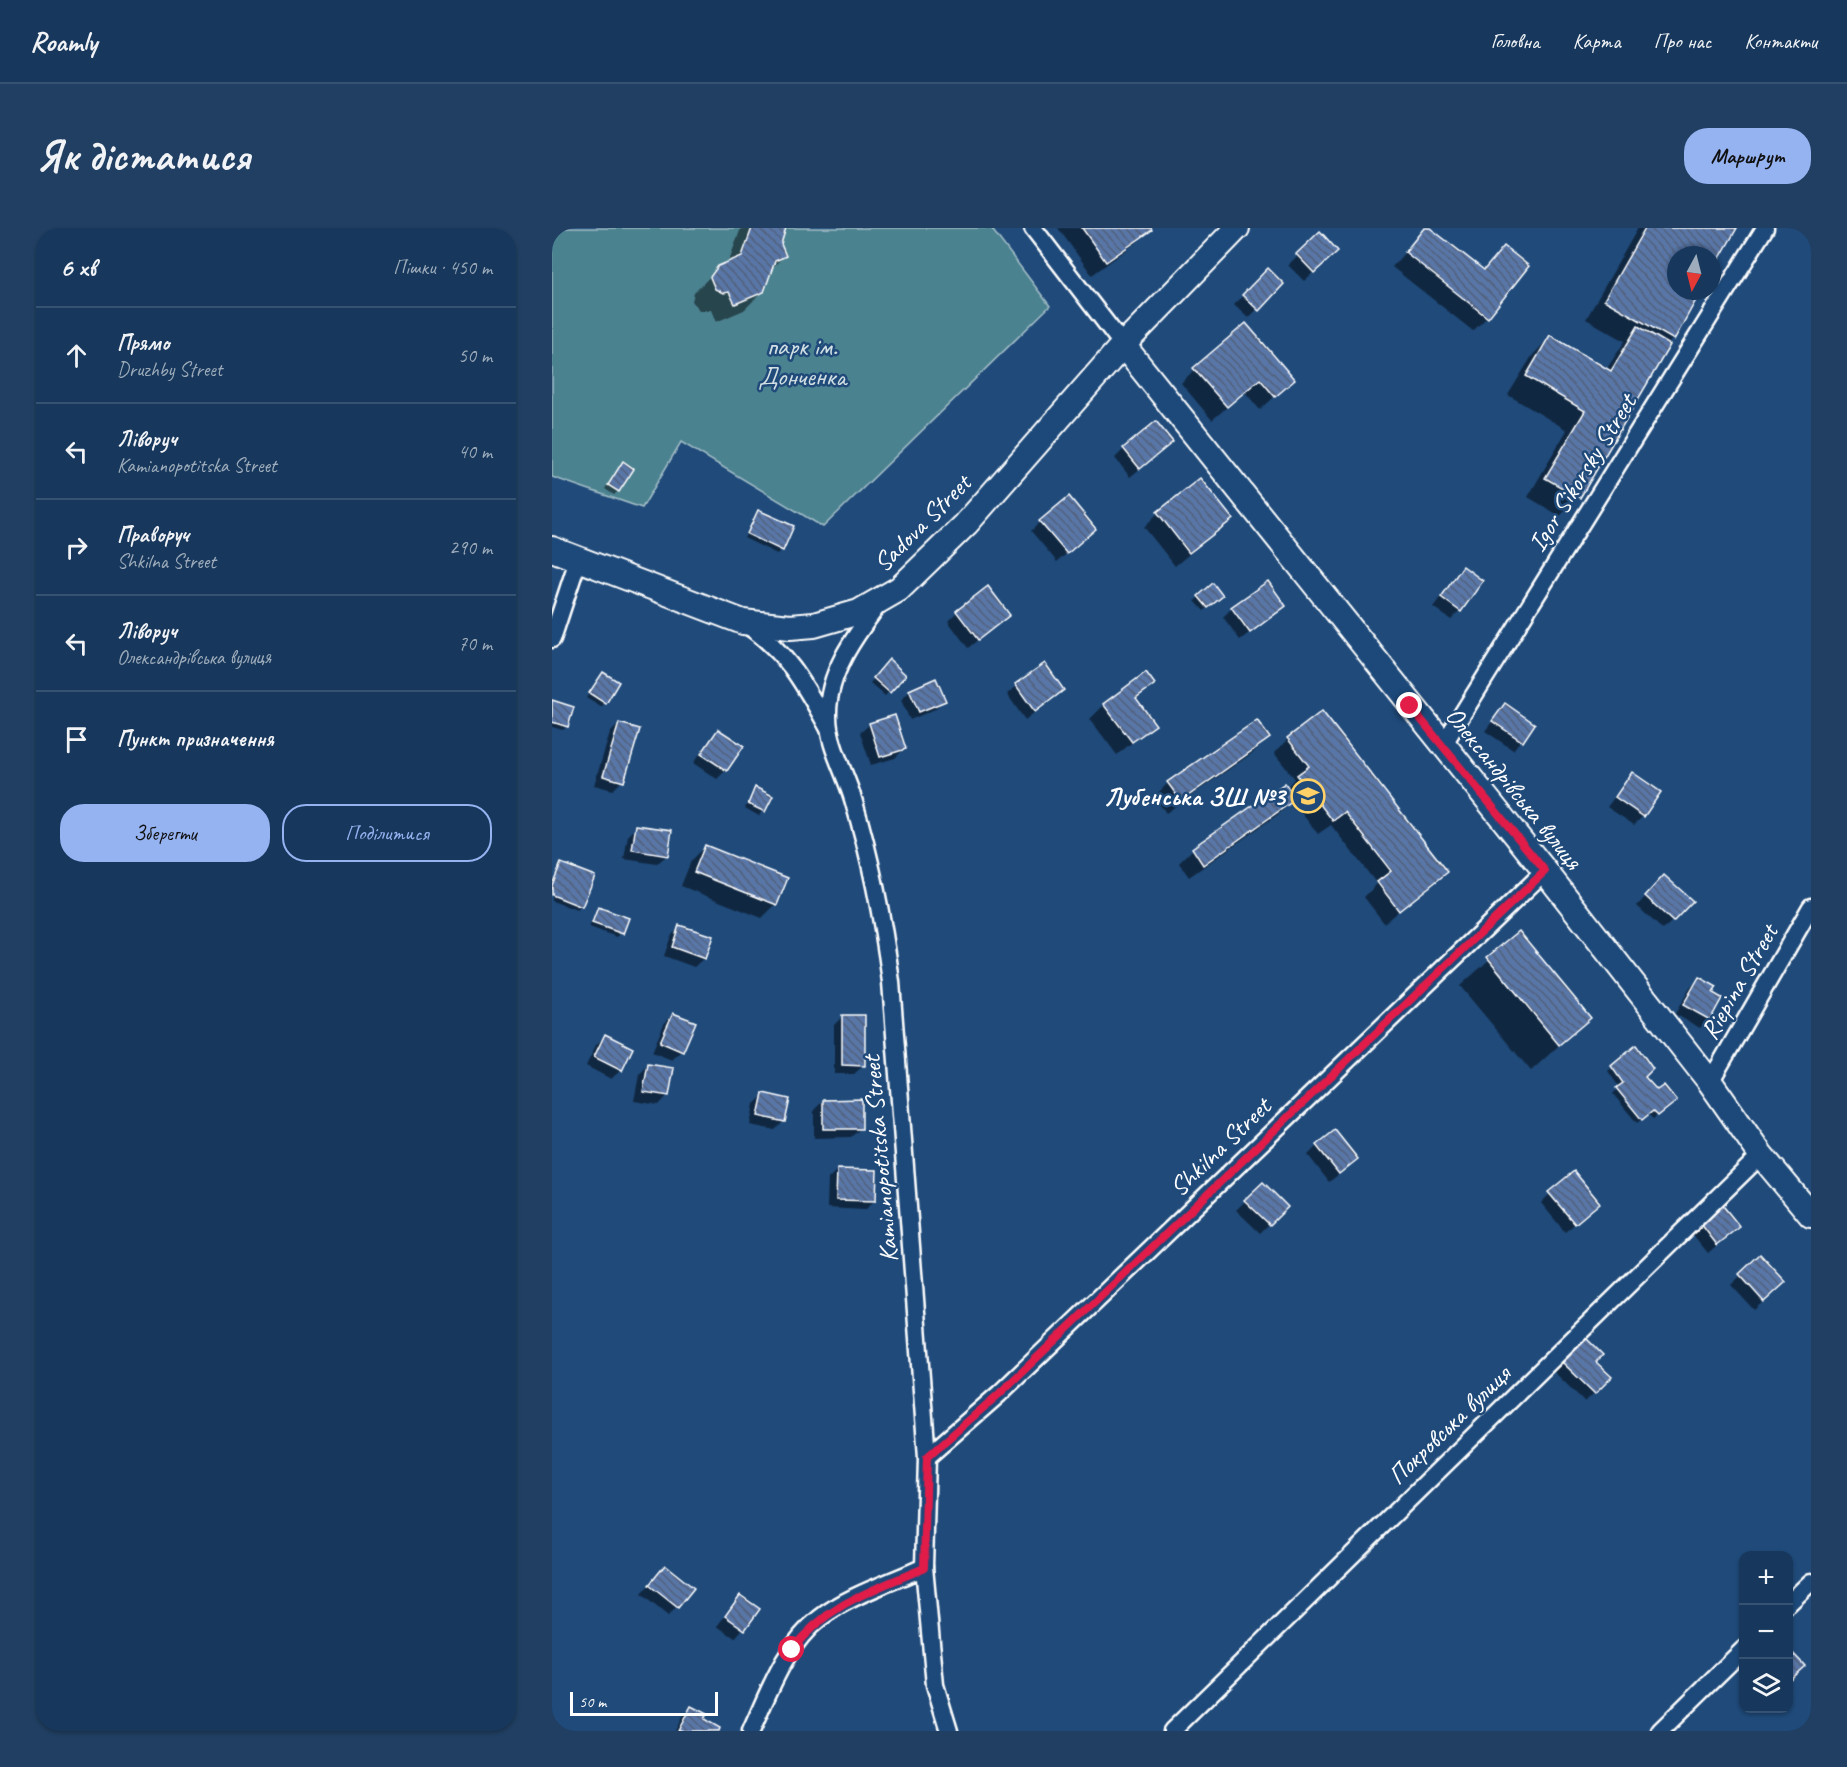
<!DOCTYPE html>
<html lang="uk">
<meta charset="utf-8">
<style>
:root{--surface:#17385c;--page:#203f62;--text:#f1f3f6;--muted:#9eacbb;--line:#365272;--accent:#95b2f1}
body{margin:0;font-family:Caveat,sans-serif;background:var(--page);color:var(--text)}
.controls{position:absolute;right:18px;bottom:18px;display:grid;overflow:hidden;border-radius:12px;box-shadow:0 2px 4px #0004}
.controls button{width:54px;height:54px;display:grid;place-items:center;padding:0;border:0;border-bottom:2px solid var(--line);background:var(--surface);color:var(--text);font:30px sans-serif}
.compass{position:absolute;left:1115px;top:18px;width:54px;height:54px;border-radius:50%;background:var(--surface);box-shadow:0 2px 4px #0004;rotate:187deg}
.scale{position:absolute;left:18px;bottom:15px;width:148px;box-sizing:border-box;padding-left:6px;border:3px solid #fff;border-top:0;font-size:16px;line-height:21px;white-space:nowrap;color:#fff;-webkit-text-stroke:4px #1f4a7a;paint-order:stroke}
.stop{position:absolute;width:18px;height:18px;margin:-14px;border:4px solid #e11d48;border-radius:50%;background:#fff}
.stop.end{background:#e11d48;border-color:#fff;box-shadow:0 2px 6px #0008}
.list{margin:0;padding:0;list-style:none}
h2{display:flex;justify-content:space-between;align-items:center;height:78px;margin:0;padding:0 24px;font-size:26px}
h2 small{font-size:20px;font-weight:400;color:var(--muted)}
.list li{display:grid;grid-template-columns:39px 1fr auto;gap:18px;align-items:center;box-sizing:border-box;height:96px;padding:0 24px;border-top:2px solid var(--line)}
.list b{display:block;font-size:22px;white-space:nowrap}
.list p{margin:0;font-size:20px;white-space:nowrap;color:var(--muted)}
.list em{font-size:20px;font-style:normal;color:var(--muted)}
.actions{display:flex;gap:12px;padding:18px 24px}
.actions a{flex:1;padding:14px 0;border:2px solid var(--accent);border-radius:24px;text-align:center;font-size:21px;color:var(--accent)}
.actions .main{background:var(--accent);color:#111}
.icon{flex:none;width:33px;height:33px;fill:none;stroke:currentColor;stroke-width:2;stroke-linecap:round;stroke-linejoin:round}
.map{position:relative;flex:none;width:1259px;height:1503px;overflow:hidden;border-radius:24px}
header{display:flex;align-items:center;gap:36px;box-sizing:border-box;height:84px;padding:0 30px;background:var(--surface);border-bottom:2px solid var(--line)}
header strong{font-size:28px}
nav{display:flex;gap:33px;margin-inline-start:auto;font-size:21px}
.intro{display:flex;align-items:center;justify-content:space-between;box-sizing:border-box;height:144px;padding:0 36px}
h1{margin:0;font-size:42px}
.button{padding:15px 27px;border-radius:24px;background:var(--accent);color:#111;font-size:21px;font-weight:700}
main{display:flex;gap:36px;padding:0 36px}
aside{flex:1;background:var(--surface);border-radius:24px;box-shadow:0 2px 4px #0004}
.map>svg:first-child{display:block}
.park{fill:#4c8290;stroke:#a6c0c8;stroke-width:1.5}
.shadow{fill:#0007}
.building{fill:url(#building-back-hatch);stroke:#fff;stroke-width:1.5}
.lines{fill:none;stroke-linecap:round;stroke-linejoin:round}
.minor-casing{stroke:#fff;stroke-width:21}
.secondary-casing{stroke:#fff;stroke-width:28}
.minor{stroke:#1f4a7a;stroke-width:16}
.secondary{stroke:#1f4a7a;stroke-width:24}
.route{stroke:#e11d48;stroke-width:8}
.labels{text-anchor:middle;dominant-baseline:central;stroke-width:5;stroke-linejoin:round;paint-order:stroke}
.park-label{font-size:26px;fill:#d2e0e3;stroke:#1f4a7a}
.street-label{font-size:26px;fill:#fff;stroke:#1f4a7a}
.poi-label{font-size:26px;font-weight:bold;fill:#fff;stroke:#1f4a7a;text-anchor:end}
</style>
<header>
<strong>Roamly</strong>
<nav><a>Головна</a><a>Карта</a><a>Про нас</a><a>Контакти</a></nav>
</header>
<div class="intro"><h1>Як дістатися</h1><a class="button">Маршрут</a></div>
<main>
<aside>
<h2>6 хв<small>Пішки · 450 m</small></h2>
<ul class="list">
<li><svg class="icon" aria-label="ahead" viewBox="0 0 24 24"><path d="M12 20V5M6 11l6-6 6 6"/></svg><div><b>Прямо</b><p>Druzhby Street</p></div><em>50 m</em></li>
<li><svg class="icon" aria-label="left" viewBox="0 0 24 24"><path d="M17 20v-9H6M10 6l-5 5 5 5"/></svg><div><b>Ліворуч</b><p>Kamianopotitska Street</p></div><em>40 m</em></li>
<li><svg class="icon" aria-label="right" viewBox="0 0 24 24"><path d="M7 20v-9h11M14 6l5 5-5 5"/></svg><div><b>Праворуч</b><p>Shkilna Street</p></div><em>290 m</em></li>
<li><svg class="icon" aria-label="left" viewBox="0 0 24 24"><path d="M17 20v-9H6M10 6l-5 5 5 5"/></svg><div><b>Ліворуч</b><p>Олександрівська вулиця</p></div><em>70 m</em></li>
<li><svg class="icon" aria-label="arrive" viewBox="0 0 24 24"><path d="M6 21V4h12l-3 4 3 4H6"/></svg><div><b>Пункт призначення</b></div></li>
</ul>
<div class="actions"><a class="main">Зберегти</a><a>Поділитися</a></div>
</aside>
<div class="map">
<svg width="1259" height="1503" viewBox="0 0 1259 1503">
<defs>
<pattern id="building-back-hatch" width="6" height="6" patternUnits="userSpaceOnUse" patternTransform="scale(1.5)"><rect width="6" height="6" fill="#5976a7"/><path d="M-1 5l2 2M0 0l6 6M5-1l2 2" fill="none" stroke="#52617a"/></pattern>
</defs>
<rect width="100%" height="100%" fill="#1f4a7a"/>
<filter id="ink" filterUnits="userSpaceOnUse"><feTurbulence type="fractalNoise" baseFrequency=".0167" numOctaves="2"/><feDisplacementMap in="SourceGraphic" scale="12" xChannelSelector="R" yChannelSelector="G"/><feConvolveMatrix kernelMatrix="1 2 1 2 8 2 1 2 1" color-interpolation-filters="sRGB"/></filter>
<g filter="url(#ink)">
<path class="park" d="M0,0H439L498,78L271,299L129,214L90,280L0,249Z"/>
<g class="shadow">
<path d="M189,0H233L227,17L232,28L218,42L211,63L192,82L164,94L159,82H147L140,73L142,65L167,39L176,35Z"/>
<path d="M506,0H600L584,15L540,47Z"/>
<path d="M874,0L931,43L952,20L935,89L921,103L840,39Z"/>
<path d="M1086,0H1183L1160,41V27H1124V63H1148L1027,269L1008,288L976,269L1015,202L956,167L980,128L998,109L1054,142L1073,113L1034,91Z"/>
<path d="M768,6L775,32L752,53L736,37Z"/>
<path d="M716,42L730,56L696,90L682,77Z"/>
<path d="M642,142L741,152L708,182L693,164L660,192L629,155Z"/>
<path d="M572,221L610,223L578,249L563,230Z"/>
<path d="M67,239L66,263L62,267L53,261Z"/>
<path d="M207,284L229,322L225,326L192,310Z"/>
<path d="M606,285L679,291L623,338L592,299Z"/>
<path d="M488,294L533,310L505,334L479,303Z"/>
<path d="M911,340L908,383L899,392L881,379Z"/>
<path d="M647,369L665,372L652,383L643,373Z"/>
<path d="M732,378L688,412L671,389L680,380Z"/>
<path d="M405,384L456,387L416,420L396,393Z"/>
<path d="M338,433L352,447L333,468L318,455Z"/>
<path d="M492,437L510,462L473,492L455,466Z"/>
<path d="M51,446L53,475L49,479L34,470Z"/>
<path d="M601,456L584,472L602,496L565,527L538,491L552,477Z"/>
<path d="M358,463L392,472L383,481L358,492L349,472Z"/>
<path d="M0,474L15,498L11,502L0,499Z"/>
<path d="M953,477L981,497L961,522L933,503Z"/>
<path d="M67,496L70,553L61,562L42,557L58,505Z"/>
<path d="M318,496L352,521L343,530L319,537L308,505Z"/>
<path d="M166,503L174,542L165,551L141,535Z"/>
<path d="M716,510L702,524L614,585L602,569L616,555Z"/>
<path d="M736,511L894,644L832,695L812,669L825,656L779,597L766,606L740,573L728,585L637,649L627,635L641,621L732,557L734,560L743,551L722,525Z"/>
<path d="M1080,546L1091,588L1082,597L1055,579Z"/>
<path d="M204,561L219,569L207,588L193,580Z"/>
<path d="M85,599L115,627L105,636L72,631L76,608Z"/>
<path d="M153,619L224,676L210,690L129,658L139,633Z"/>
<path d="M9,637L29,678L25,682L0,673V654Z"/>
<path d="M1103,658L1120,693L1111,702L1085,678Z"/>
<path d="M47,681L69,705L65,709L37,699Z"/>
<path d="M128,699L152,730L142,739L112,728L119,708Z"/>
<path d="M967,705L1037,790L979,843L908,758Z"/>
<path d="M1147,751L1159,766L1157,791L1148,800L1123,786L1138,760Z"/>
<path d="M121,786L142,795L129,823L120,832L100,824L112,796Z"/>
<path d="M291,788L312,837L302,846H282V797Z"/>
<path d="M53,808L69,842L59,851L34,838L44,817Z"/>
<path d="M1084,819L1091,849L1119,877L1101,891L1096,886L1085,895L1061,866L1067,859L1056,843Z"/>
<path d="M96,837L116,867L107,877L82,873L87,847Z"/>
<path d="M212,867L232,893L223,902L198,897L202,876Z"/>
<path d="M271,873L309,900L299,909L262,910V882Z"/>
<path d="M765,918L795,940L777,954L756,927Z"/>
<path d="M285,942L322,973L313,982L275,980L276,951Z"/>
<path d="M711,956L734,979L708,1005L684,982Z"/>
<path d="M998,966L1037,984L1013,1004L989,975Z"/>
<path d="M1147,993L1186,999L1156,1025L1137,1002Z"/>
<path d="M1208,1029L1223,1063L1202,1082L1179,1057Z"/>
<path d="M1033,1111L1042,1134L1058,1149L1033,1174L1001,1143Z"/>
<path d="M113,1339L125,1379L116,1388L89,1366Z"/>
<path d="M188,1369L206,1382L183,1410L165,1398Z"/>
<path d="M140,1480L150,1492L165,1503H123L130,1489Z"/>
</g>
<g class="building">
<path d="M200,0H234L229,16L234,28L223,33L212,64L183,76L177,64L171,65L163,61L158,49L166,38L190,28Z"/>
<path d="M530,0H599L600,2L554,34Z"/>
<path d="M872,0H878L932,42L952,18L977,38L936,90L853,24Z"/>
<path d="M1093,0H1185L1160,44V27H1124V63H1149L1122,112L1052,72Z"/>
<path d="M768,3L786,23L762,45L744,26Z"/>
<path d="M716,40L732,56L707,83L690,67Z"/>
<path d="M694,95L743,152L723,169L708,151L675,179L641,140Z"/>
<path d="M1086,98L1118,117L1028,270L993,250L1033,183L974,148L998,107L1059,143Z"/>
<path d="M604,193L621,214L588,241L571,220Z"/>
<path d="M71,233L82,241L67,264L56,257Z"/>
<path d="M648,250L681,291L637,325L605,284Z"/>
<path d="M517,268L544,301L515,326L487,293Z"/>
<path d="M206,282L242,298L231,323L195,306Z"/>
<path d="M911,338L931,353L909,384L889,369Z"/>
<path d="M716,353L734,378L698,405L679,379Z"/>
<path d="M661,355L671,368L656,380L646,368Z"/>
<path d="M436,358L458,387L426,412L404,383Z"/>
<path d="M337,431L354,447L338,465L321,450Z"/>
<path d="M493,435L512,462L483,484L463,456Z"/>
<path d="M51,444L67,454L54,476L37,465Z"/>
<path d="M594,444L603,456L584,470L604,497L580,514L551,476Z"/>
<path d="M384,450L394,473L367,484L357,462Z"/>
<path d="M0,472L22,479L16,499L0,494Z"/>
<path d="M953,475L983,496L971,514L940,493Z"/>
<path d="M770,483L896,644L847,683L825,654L839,643L793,584L781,593L745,547L757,538L735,510Z"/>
<path d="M343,487L354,521L328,529L317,495Z"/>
<path d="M705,492L718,510L629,573L615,554Z"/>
<path d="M67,495L88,501L72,554L51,548Z"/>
<path d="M166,501L192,518L175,543L149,526Z"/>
<path d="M1080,544L1109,564L1092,589L1063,569Z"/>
<path d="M733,555L744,571L651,637L640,620Z"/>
<path d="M203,559L221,568L213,584L196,576Z"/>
<path d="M84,597L120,602L116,628L80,622Z"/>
<path d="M153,617L236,650L225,677L142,644Z"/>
<path d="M9,635L43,648L30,679L0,667V657Z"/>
<path d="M1112,647L1141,673L1121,694L1093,668Z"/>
<path d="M46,679L77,690L71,706L40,695Z"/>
<path d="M127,697L161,708L153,731L120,719Z"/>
<path d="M967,703L1039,790L1007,817L935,729Z"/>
<path d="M1147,749L1165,759L1161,765L1170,770L1158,792L1131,777Z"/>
<path d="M121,785L144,794L131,824L108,814Z"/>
<path d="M290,787H313V838L290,837Z"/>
<path d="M53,806L81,820L70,843L42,829Z"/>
<path d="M1084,817L1101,841L1093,849L1105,862L1112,857L1125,873L1106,888L1101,883L1090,892L1064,860L1071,855L1059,838Z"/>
<path d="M96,836L122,840L117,868L91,864Z"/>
<path d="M211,865L238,871L233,894L206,888Z"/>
<path d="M310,871V901H271V872Z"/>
<path d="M783,902L806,931L787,946L764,917Z"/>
<path d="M285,941L325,942L324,973L284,972Z"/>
<path d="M1022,943L1048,975L1023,996L996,964Z"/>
<path d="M711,954L736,979L718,997L692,972Z"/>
<path d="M1168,974L1188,999L1165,1017L1146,992Z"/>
<path d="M1208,1026L1234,1054L1212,1074L1187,1046Z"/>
<path d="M1033,1109L1051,1127L1044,1134L1060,1149L1043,1166L1009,1133Z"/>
<path d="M113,1337L142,1360L126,1380L97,1357Z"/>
<path d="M188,1367L208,1381L193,1402L173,1388Z"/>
<path d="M1236,1420L1253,1438L1236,1453Z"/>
<path d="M139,1478L155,1486L152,1491L168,1500L167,1503H126Z"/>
</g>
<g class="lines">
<defs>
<g id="minor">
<path d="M481,0L571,117"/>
<path d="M326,377C302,409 275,446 276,488C276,516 293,544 301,571C319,631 331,692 339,754L375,1229L372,1339L383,1457L397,1503"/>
<path d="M195,397C236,425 252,456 276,499"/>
<path d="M0,411L26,332"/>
<path d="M891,517L1213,0"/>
<path d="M1158,854L1259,679"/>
<path d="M375,1229L447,1166L993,643"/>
<path d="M1236,1376L1259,1354"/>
<path d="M199,1503C217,1464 233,1417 268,1390C298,1367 338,1355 372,1339"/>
<path d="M620,1503L1209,927"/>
<path d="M1108,1503L1192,1421"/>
</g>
<g id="secondary">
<path d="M571,117L993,643L1158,854L1209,927L1259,987"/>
<path d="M0,321L191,394L238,399L262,397L307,384L347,361L414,296L571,117L685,0"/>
</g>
</defs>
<use href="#minor" class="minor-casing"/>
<use href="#secondary" class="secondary-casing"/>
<use href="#minor" class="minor"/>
<use href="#secondary" class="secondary"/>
</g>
</g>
<g class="lines" filter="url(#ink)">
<path class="route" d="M240,1422C274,1376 322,1362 372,1340L375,1229L447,1166L993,643L858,478"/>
</g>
<defs>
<symbol id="school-ring" viewBox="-11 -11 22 22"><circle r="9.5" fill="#1f4a7a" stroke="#ffd166" stroke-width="1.5"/><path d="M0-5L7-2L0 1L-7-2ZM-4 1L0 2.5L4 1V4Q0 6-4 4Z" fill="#ffd166"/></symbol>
</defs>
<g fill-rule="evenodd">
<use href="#school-ring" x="737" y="549" width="38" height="38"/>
</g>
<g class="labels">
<g class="park-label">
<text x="250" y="118">парк ім.<tspan x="250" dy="30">Донченка</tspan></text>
</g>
<g class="street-label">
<text transform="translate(1030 245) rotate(-58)">Igor Sikorsky Street</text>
<text transform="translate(370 295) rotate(-45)">Sadova Street</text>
<text transform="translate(962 560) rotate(51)">Олександрівська вулиця</text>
<text transform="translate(1187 754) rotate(-60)">Riepina Street</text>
<text transform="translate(668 919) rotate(-44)">Shkilna Street</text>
<text transform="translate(328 931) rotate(-95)">Kamianopotitska Street</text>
<text transform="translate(897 1197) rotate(-44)">Покровська вулиця</text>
</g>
<g class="poi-label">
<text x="733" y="568">Лубенська ЗШ №3</text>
</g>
</g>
</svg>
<div class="controls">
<button>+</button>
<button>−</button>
<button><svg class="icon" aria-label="layers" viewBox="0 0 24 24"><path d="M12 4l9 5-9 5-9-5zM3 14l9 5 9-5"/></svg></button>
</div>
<svg class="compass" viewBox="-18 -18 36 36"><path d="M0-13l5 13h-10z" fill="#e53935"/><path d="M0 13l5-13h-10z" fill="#9eacbb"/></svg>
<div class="scale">50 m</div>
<div class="stop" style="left:240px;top:1422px"></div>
<div class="stop end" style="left:858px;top:478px"></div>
</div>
</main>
